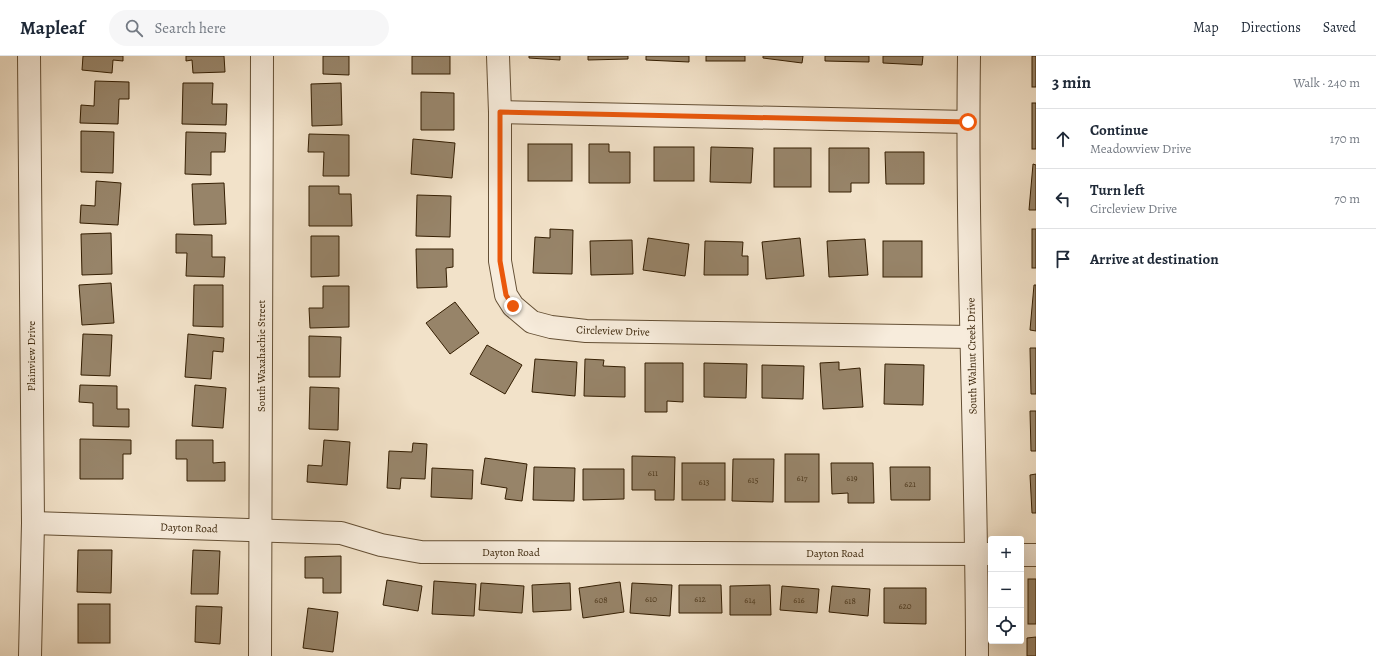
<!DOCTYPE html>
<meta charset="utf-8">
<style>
:root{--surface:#fff;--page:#f6f6f7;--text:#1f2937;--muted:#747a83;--line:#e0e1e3}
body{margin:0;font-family:Alegreya,serif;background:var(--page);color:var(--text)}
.controls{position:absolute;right:12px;bottom:12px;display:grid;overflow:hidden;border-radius:4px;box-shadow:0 4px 16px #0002}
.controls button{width:36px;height:36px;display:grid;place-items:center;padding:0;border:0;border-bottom:1px solid var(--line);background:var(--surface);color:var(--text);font:20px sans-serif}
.stop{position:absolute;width:12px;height:12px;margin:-9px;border:3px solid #ea580c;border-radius:50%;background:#fff}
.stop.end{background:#ea580c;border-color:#fff;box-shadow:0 1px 4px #0008}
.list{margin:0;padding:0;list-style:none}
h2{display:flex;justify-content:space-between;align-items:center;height:52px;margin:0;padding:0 16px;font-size:17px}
h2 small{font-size:13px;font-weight:400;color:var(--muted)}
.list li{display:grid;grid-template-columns:26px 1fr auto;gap:12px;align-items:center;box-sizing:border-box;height:60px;padding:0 16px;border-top:1px solid var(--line)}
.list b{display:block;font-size:15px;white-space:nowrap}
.list p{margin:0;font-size:13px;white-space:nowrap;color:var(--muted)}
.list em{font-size:13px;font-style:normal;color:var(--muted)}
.icon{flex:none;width:22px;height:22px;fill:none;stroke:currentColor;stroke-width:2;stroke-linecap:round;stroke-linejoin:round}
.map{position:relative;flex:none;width:1036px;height:600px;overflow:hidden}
header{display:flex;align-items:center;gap:24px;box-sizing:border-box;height:56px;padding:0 20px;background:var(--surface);border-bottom:1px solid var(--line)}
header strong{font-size:19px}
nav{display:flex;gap:22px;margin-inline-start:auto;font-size:14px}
.search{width:280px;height:36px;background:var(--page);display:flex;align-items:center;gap:10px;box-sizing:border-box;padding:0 14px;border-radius:22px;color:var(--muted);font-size:15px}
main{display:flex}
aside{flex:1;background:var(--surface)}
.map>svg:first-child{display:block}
.building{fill:#978469;stroke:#341e02}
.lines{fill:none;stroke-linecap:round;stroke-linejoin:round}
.minor-casing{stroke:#644f34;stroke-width:24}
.minor{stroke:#f7ecdc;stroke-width:22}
.route{stroke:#ea580c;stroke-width:5}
.labels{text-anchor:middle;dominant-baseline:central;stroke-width:3.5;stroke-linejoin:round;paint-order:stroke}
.number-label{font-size:9px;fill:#4d381c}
.street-label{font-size:11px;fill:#341e02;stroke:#f7ecdc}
</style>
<header>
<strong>Mapleaf</strong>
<div class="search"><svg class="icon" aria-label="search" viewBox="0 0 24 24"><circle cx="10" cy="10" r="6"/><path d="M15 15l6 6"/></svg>Search here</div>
<nav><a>Map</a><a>Directions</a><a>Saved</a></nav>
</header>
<main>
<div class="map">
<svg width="1036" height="600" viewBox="0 0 1036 600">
<rect width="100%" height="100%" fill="#f2e2c9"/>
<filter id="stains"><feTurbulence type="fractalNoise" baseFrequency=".005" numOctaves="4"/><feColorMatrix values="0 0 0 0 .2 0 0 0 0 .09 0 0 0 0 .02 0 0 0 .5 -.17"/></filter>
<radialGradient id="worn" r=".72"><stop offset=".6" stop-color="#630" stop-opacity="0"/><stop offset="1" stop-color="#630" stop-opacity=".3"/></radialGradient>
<g class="building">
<path d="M83,0H123V5L113,4L112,17L82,14Z"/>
<path d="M186,0H224L225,16L193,17L192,4L186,5Z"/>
<path d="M323,0H349V19L323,18Z"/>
<rect x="412" y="0" width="38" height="18"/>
<path d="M529,0H560V4L529,2Z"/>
<path d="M588,0H628V3L588,4Z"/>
<path d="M646,0H689V6L646,4Z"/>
<rect x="706" y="0" width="39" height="5"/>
<path d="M763,0H803L802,7L763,2Z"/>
<path d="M825,0H869V6L825,5Z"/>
<path d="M883,0H923L922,9L883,7Z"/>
<rect x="1032" y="0" width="4" height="31"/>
<path d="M95,25L129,26V43H119L118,68L80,67L81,49L94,50Z"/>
<path d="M183,27H213L212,48H227L226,69L182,68Z"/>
<path d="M341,27L342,69L312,70L311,28Z"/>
<path d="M421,36L454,37V74H421Z"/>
<rect x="1032" y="47" width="4" height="46"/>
<path d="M81,75L114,76L113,117L81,116Z"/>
<path d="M186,76L226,77L225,96H211V119L185,118Z"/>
<path d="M309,78L349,79V120H323L324,96H308Z"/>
<path d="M413,83L455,87L452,122L411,118Z"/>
<rect x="528" y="88" width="44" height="37"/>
<path d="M589,88H609V96H630V127H589Z"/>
<rect x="654" y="91" width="40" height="34"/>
<path d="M711,91L753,92L751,127L710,126Z"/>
<rect x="774" y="92" width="37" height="39"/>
<path d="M829,92H869V127H851V136H829Z"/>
<path d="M885,96H924V128H886Z"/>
<path d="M1033,108L1036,109V154H1029Z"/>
<path d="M96,125L121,127L118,169L80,167L81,149L95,150Z"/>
<path d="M224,127L226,168L194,169L192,128Z"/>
<path d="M309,130H339V138H351L352,170H309Z"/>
<path d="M417,139L451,140L450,181L416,180Z"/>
<path d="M550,173L573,174L572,218L533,217L535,181L550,182Z"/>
<rect x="1032" y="173" width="4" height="39"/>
<path d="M111,177L112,218L82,219L81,178Z"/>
<path d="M176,178L212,179V201H225L224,221L186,220L187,197H176Z"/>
<path d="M311,180H339V220L311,221Z"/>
<path d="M648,182L689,188L685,220L643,214Z"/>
<path d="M800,182L804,220L766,223L762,186Z"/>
<path d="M865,183L868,219L829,221L827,185Z"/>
<path d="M632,184L633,218L591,219L590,185Z"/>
<path d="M705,185L743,186L742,200H748V219H704Z"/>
<rect x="883" y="185" width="39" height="36"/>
<path d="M416,193H453V211L446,212L447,231L417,232Z"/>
<path d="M111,227L114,267L82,269L79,229Z"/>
<path d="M194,229H223V271L193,270Z"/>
<path d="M1034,229H1036V275L1030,274Z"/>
<path d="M323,230H349V271L310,272L309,252H323Z"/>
<path d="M455,246L479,277L450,298L426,267Z"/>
<path d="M83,278L112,279L110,320L81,319Z"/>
<path d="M188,278L224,282L223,296L213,295L211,323L185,321Z"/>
<path d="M309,280L341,281L340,321H309Z"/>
<path d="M487,289L522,309L505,338L470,318Z"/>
<path d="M1030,292H1036V338H1031Z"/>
<path d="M535,303L577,306L575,340L532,336Z"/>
<path d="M585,303L604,304L603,310L625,311V341L584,340Z"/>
<path d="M839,306V314L860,312L863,351L823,353L820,307Z"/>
<path d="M645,307H683V346L667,345V356H645Z"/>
<path d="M704,307L747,308L746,342L704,341Z"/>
<path d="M885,308L924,309L923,349L884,348Z"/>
<path d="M762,309L804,310L803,343L762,342Z"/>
<path d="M80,329L117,330V353H129V371L93,370V347L79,346Z"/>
<path d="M195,329L226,332L223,372L192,370Z"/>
<path d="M310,331L339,332L338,374L309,373Z"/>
<path d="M1030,355H1036V395H1031Z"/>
<path d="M80,383L131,384V398H123V423H80Z"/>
<path d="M176,384H213V407L225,406V425H187V403H176Z"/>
<path d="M324,384L350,386L347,429L307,426L308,409L322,410Z"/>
<path d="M413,387L427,388L425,423L401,422L400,433L387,432L389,395L412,396Z"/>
<rect x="785" y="398" width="34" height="48"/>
<path d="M632,400L675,401L674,444H655V434H632Z"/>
<path d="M485,402L527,408L522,445L505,443L507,432L481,428Z"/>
<path d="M733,403H774L773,446L732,445Z"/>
<rect x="682" y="407" width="43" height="37"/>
<path d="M831,407H873L874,447H848V437L832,438Z"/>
<path d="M534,411L575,412L574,445L533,444Z"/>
<path d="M890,411H930V444H891Z"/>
<path d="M432,412L473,414L472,443L431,441Z"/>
<path d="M583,413H624V443L583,444Z"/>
<path d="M1036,418V457H1032L1030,419Z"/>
<path d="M78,494H112L111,537L77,536Z"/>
<path d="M193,494L220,495L218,538H191Z"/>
<path d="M341,500V537H323V522H305V501Z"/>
<rect x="1028" y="523" width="8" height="45"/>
<path d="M387,524L422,530L418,555L383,549Z"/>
<path d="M434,525L476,528L474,560L432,558Z"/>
<path d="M620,526L624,556L583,562L579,532Z"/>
<path d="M481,527L524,530L522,557L479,554Z"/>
<path d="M570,527L571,554L533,556L532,529Z"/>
<path d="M632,527L672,529L670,560L630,557Z"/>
<path d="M679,529H721L722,557H679Z"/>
<path d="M770,529L771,559H730V530Z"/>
<path d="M782,530L819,533L817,557L780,554Z"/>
<path d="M832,530L870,533L868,560L829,556Z"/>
<path d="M884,532H926V568L884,567Z"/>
<rect x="78" y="548" width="32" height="39"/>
<path d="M196,550L222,551L220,588L195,586Z"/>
<path d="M308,552L338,556L333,596L303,592Z"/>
<path d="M1036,581V600H1027V582Z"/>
</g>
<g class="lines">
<defs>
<g id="minor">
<path d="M29,0L33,467L30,600"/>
<path d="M498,0L500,56V205L506,239L513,250L532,266L551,271L586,275L971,281"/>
<path d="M969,0C966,200 977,400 977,600"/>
<path d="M500,56L968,66"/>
<path d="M33,467L341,477L381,489L421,496L991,498"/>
<path d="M1021,499H1036"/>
<path d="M260,600L262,0"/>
</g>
</defs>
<use href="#minor" class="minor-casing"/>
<use href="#minor" class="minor"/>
</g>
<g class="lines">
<path class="route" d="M513,250L506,239L500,205V56L968,66"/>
</g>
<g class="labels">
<g class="number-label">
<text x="653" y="417">611</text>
<text x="802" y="422">617</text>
<text x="852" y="422">619</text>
<text x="753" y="424">615</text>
<text x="704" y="426">613</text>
<text x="910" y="428">621</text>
<text x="651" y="543">610</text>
<text x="700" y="543">612</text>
<text x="601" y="544">608</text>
<text x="750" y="544">614</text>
<text x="799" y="544">616</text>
<text x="850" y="545">618</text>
<text x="905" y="550">620</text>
</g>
<g class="street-label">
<text transform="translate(613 275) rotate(2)">Circleview Drive</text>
<text transform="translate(31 300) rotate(-90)">Plainview Drive</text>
<text transform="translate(261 300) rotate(-90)">South Waxahachie Street</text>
<text transform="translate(972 300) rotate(-91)">South Walnut Creek Drive</text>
<text transform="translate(189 472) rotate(2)">Dayton Road</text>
<text x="511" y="496">Dayton Road</text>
<text x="835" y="497">Dayton Road</text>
</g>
</g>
<rect width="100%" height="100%" filter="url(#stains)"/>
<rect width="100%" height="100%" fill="url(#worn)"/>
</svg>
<div class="controls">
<button>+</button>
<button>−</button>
<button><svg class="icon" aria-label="locate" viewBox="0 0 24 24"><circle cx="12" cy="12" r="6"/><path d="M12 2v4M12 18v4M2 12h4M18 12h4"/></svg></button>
</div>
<div class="stop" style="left:968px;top:66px"></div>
<div class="stop end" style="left:513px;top:250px"></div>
</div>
<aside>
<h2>3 min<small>Walk · 240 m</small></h2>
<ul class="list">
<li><svg class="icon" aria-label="ahead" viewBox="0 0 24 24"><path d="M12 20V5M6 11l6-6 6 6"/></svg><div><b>Continue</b><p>Meadowview Drive</p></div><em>170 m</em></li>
<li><svg class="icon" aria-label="left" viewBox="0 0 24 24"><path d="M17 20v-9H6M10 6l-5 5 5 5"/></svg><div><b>Turn left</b><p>Circleview Drive</p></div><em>70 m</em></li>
<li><svg class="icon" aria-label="arrive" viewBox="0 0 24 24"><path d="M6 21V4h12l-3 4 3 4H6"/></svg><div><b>Arrive at destination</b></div></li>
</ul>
</aside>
</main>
